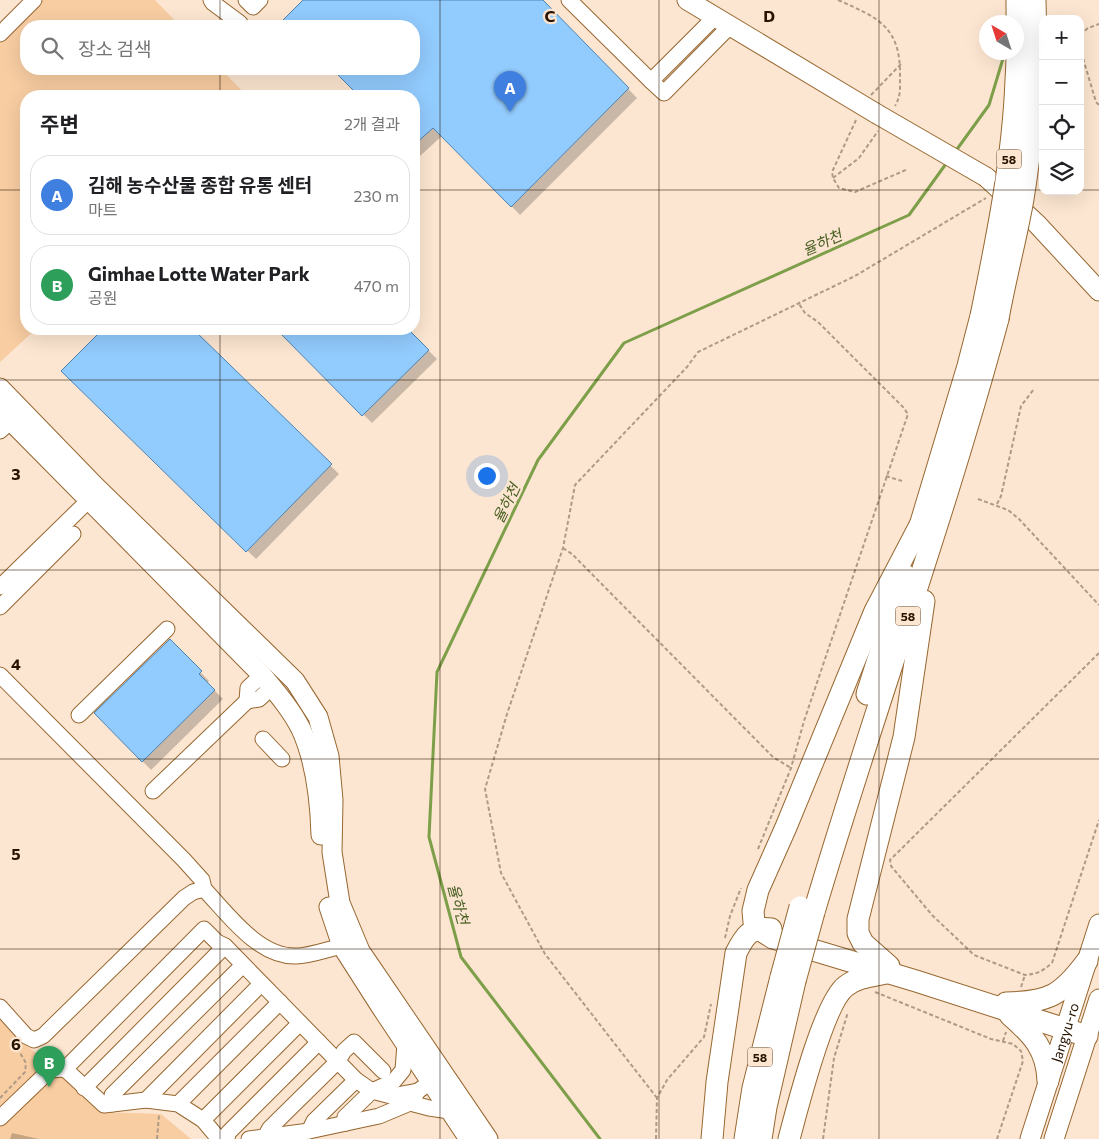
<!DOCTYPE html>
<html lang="ko">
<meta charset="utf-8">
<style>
:root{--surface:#fff;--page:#f2f2f2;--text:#202124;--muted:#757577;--line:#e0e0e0;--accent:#db2777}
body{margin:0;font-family:Commissioner,"Noto Sans KR",sans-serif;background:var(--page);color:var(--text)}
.controls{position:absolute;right:15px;top:15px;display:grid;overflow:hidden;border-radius:10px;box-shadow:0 5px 20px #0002}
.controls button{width:45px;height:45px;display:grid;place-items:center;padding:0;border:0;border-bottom:1px solid var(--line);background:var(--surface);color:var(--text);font:25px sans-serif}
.compass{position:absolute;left:979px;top:15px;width:45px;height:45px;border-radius:50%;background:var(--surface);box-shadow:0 5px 20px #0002;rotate:321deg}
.you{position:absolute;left:486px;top:475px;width:18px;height:18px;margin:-12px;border:4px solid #fff;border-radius:50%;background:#1a73e8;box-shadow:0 0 0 8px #1a73e833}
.badge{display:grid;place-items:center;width:32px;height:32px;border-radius:50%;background:var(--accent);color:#fff;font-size:16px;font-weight:700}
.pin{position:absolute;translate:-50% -41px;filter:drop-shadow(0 1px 2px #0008)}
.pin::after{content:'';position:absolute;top:26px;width:18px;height:15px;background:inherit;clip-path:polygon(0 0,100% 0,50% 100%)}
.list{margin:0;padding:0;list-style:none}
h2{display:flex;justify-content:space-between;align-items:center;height:65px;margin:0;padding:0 20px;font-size:21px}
h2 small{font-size:16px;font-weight:400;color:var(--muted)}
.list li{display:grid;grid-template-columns:32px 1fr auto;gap:15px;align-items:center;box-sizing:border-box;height:80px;margin:0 10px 10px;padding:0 10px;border:1px solid var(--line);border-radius:20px}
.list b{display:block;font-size:19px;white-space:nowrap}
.list p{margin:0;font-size:16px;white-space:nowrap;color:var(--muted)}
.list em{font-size:16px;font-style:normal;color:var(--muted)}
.icon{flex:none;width:28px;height:28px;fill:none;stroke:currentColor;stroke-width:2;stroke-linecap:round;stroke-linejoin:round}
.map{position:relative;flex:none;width:1099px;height:1139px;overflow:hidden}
.search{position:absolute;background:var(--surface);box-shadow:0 5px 20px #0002;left:20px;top:20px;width:400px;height:55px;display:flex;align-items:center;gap:12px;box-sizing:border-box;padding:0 18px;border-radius:20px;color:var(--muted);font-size:19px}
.panel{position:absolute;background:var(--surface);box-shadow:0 5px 20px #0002;left:20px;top:90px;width:400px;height:245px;border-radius:20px}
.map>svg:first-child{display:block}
.green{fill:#f8cda2}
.shadow{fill:#0003}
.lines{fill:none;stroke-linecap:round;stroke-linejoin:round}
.stream{stroke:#7e9f49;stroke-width:3}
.building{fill:#92cbfe;stroke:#4c83b3}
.minor-casing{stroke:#976730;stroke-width:17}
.major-casing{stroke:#976730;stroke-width:21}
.highway-casing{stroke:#976730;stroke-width:23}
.path{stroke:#af9a85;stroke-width:2;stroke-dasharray:4 2.5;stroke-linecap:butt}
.minor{stroke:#fff;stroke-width:15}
.major{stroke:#fff;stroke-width:19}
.highway{stroke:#fff;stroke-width:21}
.major-bridge-casing{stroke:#976730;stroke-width:21;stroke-linecap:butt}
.highway-bridge-casing{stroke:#976730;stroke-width:23;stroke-linecap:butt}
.major-bridge{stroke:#fff;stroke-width:19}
.highway-bridge{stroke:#fff;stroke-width:21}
.grid{fill:none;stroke:#271300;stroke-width:1;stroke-opacity:0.55}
.labels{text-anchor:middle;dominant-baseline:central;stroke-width:4.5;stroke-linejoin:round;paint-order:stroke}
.shield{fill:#fce6d1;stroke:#67523f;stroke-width:1}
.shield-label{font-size:12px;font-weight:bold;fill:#271300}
.street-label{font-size:14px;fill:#271300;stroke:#fce6d1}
.water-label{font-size:15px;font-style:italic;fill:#495f23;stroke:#fce6d1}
.grid-label{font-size:16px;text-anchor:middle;font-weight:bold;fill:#271300;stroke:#fce6d1;stroke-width:4.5;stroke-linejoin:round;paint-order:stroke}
</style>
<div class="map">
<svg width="1099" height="1139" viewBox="0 0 1099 1139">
<rect width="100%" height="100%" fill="#fce6d1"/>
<g class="green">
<path d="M37,0H155L180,26H26V69H221L247,96H26V329H36L0,362V38Z"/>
<path d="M0,1014L22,1042L49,1063V1064L100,1112L161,1114L191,1139H0Z"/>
</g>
<g class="shadow">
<path d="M305,0H541L637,98L520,215L443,135L420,156L414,150V96H361L333,69H414V26H291L285,20Z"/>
<path d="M104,329H191L339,474L256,559L63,371Z"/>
<path d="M278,329H407L437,359L372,423Z"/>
<path d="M170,641L209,681L207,683L223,699L151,770L96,713Z"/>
<path d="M12,1133L39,1139H10Z"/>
</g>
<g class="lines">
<g class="stream">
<path d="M955,152L989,105L1005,52"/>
<path d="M600,1139L461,957L429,837L437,672L538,460L624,343L909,215L948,161"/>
</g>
</g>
<g class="building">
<path d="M303,0H543L629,88L511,207L433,128L414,145V96H359L332,69H414V26H290L283,20Z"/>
<path d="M103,329H193L332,464L246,552L61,371Z"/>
<path d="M276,329H408L429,350L362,416Z"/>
<path d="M170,639L202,671L199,674L215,690L142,762L94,713Z"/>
</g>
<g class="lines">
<defs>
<g id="minor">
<path d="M211,0L213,3L240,23"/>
<path d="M246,0L253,7L260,0"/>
<path d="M569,0L651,81L715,17"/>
<path d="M0,34L34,0"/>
<path d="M651,81L664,93L730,26"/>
<path d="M0,431L11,421"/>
<path d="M0,587L89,500"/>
<path d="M0,607L73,534"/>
<path d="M0,675L184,860L202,880L204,889C228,914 258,957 296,956C310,956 328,949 342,946"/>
<path d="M247,701L248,688L262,675"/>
<path d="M79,715L167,629"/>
<path d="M263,739L282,759"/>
<path d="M153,791L247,701L259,699L272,687"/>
<path d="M0,1007L26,1036L34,1040L43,1036L184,898L193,892L204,889"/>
<path d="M65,1069L104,1105L146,1100L178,1104L203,1120L219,1139"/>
<path d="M84,1088L225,946"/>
<path d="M146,1100L261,984"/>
<path d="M410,1103L429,1108L450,1111"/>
<path d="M112,1104V1095L243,965"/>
<path d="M178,1104L280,1002"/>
<path d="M0,1118L50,1070L65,1069L204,929L217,942L225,946L356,1080L372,1091L391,1096L418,1091"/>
<path d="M203,1120L300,1023"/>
<path d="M346,1123L345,1117L372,1091L394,1081L403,1070L405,1044"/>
<path d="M309,1131L314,1121L356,1080"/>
<path d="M265,1137L270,1128L338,1061L344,1051L354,1042L383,1071"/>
<path d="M227,1139L228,1133L319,1042"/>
<path d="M249,1139L309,1131L379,1116L410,1103L418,1091L425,1086"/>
</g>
<g id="major">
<path d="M687,0L877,114"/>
<path d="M986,177L1037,224L1099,291"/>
<path d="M0,388L96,487L295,681L318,717L329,756L333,800L332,852L340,903L360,951L488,1139"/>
<path d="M0,410L262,675C276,692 291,709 301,729C316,762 320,799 321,835"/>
<path d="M329,907L342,946L381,1007L469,1139"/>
<path id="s1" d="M1030,1139L1099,924"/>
<path d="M1054,1139L1099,999"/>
</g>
<g id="highway">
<path d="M920,525L875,611L786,827L758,890L753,911L754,922L757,928L773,938L916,981L1087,1036"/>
<path d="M916,539L968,366L981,316"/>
<path d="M867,694L905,575"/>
<path d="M814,912C873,713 944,519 998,319"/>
<path d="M889,966L863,943L858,933V919L904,737L924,601"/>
<path d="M1006,1003C1049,1002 1061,996 1087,961"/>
<path d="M1010,1015C1033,1035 1047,1050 1048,1081"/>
<path d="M712,1139L717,1082L736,953C744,937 750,926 771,929"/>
<path d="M745,1139L753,1088L781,977"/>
<path d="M761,1139L766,1107L795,981"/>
<path d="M789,1139C797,1109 824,1002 846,986C858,977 872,976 886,973"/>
</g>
</defs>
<use href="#minor" class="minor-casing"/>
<use href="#major" class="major-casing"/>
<use href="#highway" class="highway-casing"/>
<g class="path">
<path d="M838,0C879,18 901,27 900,77C900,88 901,96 895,106"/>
<path d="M1080,35L1088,28L1099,24"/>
<path d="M1080,53L1082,55L1096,102L1099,105"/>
<path d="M871,95L901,64"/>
<path d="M856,120L832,172L833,178L839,188L855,192L908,169"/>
<path d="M833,178L859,158L878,131"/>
<path d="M886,476L902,481"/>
<path d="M978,499L1008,510L1019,519L1099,605"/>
<path d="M997,504L1001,496L1021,406L1034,389"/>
<path d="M563,548L572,554L773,757L791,768"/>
<path d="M1099,653L890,860L891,866L932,915L974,955L1025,975C1037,974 1043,971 1052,963L1099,820"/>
<path d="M758,849L791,768L804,721L908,414L903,407L818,322L805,313L799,304"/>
<path d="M725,938L730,916L741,888"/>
<path d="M1021,987L1025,975"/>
<path d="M875,992L991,1039L1013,1044L1021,1051L1023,1061L997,1139"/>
<path d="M1003,1041L1006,1032"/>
<path d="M0,1098L25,1072L26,1063L16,1046"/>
<path d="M657,1098L545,954L501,873L485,789L507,714L563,548L575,485L687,367L698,352L855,276L986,198"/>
<path d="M157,1139L159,1115"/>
<path d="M656,1139L657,1098L667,1080L704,1037L711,1004"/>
<path d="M823,1139L834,1058L848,1012"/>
</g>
<use href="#minor" class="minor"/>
<use href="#major" class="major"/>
<use href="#highway" class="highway"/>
<defs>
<path id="major-bridge" d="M877,114L986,177"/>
<g id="highway-bridge">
<path d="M981,316C997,238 1013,159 1016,80C1018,53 1017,27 1017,0"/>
<path d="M998,319C1005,279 1016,239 1023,199C1034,133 1037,66 1035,0"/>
<path d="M781,977L800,907"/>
<path d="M795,981L814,912"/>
</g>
</defs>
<use href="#major-bridge" class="major-bridge-casing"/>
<use href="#highway-bridge" class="highway-bridge-casing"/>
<use href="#major-bridge" class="major-bridge"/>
<use href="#highway-bridge" class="highway-bridge"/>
</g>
<path class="grid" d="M220,0V26M440,0V1139M659,0V1139M879,0V1139M220,69V96M0,190H26M414,190H1043M1080,190H1099M220,329V1139M0,380H1099M0,570H1099M0,759H1099M0,949H1099"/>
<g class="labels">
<g class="shield">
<rect x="996.5" y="149.5" width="25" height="19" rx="4"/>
<rect x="895.5" y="606.5" width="25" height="19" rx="4"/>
<rect x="747.5" y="1047.5" width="25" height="19" rx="4"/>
</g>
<g class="shield-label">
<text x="1009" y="159">58</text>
<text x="908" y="616">58</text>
<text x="760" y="1057">58</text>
</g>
<g class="street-label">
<text stroke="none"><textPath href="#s1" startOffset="112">Jangyu-ro</textPath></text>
</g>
<g class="water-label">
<text transform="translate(822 242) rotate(-24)">율하천</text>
<text transform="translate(506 503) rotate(-64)">율하천</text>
<text transform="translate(459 904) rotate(75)">율하천</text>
</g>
</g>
<g class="grid-label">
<text x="550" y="22">C</text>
<text x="769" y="22">D</text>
<text x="16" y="480">3</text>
<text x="16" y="670">4</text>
<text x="16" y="860">5</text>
<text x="16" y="1050">6</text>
</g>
</svg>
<div class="controls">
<button>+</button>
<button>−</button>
<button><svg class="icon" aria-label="locate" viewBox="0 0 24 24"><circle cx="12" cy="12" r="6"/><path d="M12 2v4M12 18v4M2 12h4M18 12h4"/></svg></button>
<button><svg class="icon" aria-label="layers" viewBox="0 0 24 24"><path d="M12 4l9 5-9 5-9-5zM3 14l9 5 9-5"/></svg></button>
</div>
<svg class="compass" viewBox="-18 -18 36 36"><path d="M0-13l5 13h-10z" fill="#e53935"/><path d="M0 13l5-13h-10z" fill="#757577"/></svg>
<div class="you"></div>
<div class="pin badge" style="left:510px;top:112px;background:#3f7fe0">A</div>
<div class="pin badge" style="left:49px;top:1087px;background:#2e9e5b">B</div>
<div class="search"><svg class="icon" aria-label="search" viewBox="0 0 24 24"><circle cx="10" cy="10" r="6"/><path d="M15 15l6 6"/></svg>장소 검색</div>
<section class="panel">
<h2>주변<small>2개 결과</small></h2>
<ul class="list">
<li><span class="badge" style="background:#3f7fe0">A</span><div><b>김해 농수산물 종합 유통 센터</b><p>마트</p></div><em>230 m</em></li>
<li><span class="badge" style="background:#2e9e5b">B</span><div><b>Gimhae Lotte Water Park</b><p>공원</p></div><em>470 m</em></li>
</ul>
</section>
</div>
